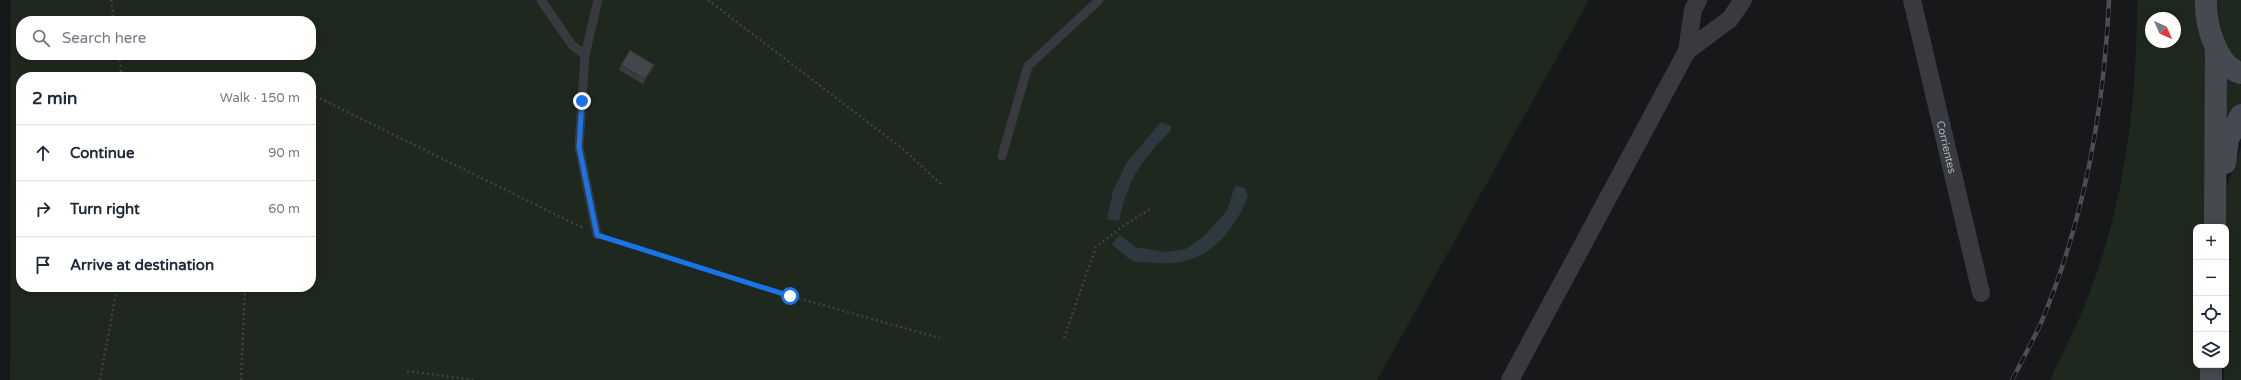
<!DOCTYPE html>
<meta charset="utf-8">
<style>
:root{--surface:#fff;--page:#f6f6f7;--text:#1f2937;--muted:#747a83;--line:#e0e1e3}
body{margin:0;font-family:"Varela Round",sans-serif;background:var(--page);color:var(--text)}
.controls{position:absolute;right:12px;bottom:12px;display:grid;overflow:hidden;border-radius:8px;box-shadow:0 2px 10px #0003}
.controls button{width:36px;height:36px;display:grid;place-items:center;padding:0;border:0;border-bottom:1px solid var(--line);background:var(--surface);color:var(--text);font:20px sans-serif}
.compass{position:absolute;left:2145px;top:12px;width:36px;height:36px;border-radius:50%;background:var(--surface);box-shadow:0 2px 10px #0003;rotate:135deg}
.stop{position:absolute;width:12px;height:12px;margin:-9px;border:3px solid #1a73e8;border-radius:50%;background:#fff}
.stop.end{background:#1a73e8;border-color:#fff;box-shadow:0 1px 4px #0008}
.list{margin:0;padding:0;list-style:none}
h2{display:flex;justify-content:space-between;align-items:center;height:52px;margin:0;padding:0 16px;font-size:17px}
h2 small{font-size:13px;font-weight:400;color:var(--muted)}
.list li{display:grid;grid-template-columns:26px 1fr auto;gap:12px;align-items:center;box-sizing:border-box;height:56px;padding:0 16px;border-top:1px solid var(--line)}
.list b{display:block;font-size:15px;white-space:nowrap}
.list em{font-size:13px;font-style:normal;color:var(--muted)}
.icon{flex:none;width:22px;height:22px;fill:none;stroke:currentColor;stroke-width:2;stroke-linecap:round;stroke-linejoin:round}
.map{position:relative;flex:none;width:2241px;height:380px;overflow:hidden}
.search{position:absolute;background:var(--surface);box-shadow:0 2px 10px #0003;left:16px;top:16px;width:300px;height:44px;display:flex;align-items:center;gap:10px;box-sizing:border-box;padding:0 14px;border-radius:16px;color:var(--muted);font-size:15px}
.panel{position:absolute;background:var(--surface);box-shadow:0 2px 10px #0003;left:16px;top:72px;width:300px;height:220px;border-radius:16px}
.map>svg:first-child{display:block}
.green{fill:#1f281f;fill-rule:evenodd}
.water{fill:#2d393e}
.lines{fill:none;stroke-linecap:round;stroke-linejoin:round}
.path{stroke:#3e4146;stroke-width:2.5;stroke-dasharray:2 3;stroke-linecap:butt}
.lane{stroke:#383a3f;stroke-width:9}
.street{stroke:#383a3f;stroke-width:18}
.secondary{stroke:#46494f;stroke-width:22}
.rail-casing{stroke:#4b4e54;stroke-width:4.5}
.rail{stroke:#121315;stroke-width:3;stroke-dasharray:9;stroke-linecap:butt}
.wall{fill:#3a3c40}
.shaded-wall{fill:#2f3134}
.building{fill:#43464a;stroke:#2f3134}
.route{stroke:#1a73e8;stroke-width:5}
.labels{text-anchor:middle;dominant-baseline:central;stroke-width:3.5;stroke-linejoin:round;paint-order:stroke}
.street-label{font-size:11px;fill:#a9b0ba;stroke:#121315}
</style>
<div class="map">
<svg width="2241" height="380" viewBox="0 0 2241 380">
<rect width="100%" height="100%" fill="#17181a"/>
<g class="green">
<path d="M11,0H1589L1377,380H10ZM21,21H311V55H21ZM21,77H311V287H21Z"/>
<path d="M2137,0H2203L2208,67L2210,227H2196V365H2205V380H2050C2064,349 2081,318 2092,286C2126,195 2137,97 2137,0ZM2151,18H2175V42H2151Z"/>
<path d="M2212,0H2241V67L2227,53Z"/>
<path d="M2228,77L2241,85V109L2226,137L2221,78Z"/>
<path d="M2241,147V380H2224V365H2226V227L2223,197Z"/>
</g>
<g class="water">
<path d="M1161,122L1171,126V130C1140,162 1129,177 1119,221L1107,219L1113,191L1127,162Z"/>
<path d="M1235,186L1245,188L1248,197C1230,238 1204,267 1156,263C1149,262 1137,263 1131,260C1125,256 1118,249 1112,244L1120,235L1135,247L1166,252L1186,249L1203,237L1227,211Z"/>
</g>
<g class="lines">
<g class="path">
<path d="M111,0L114,21"/>
<path d="M708,0L903,149L943,186"/>
<path d="M119,55L122,77"/>
<path d="M311,94L583,228"/>
<path d="M608,239L790,296L940,338"/>
<path d="M1064,338L1096,247L1122,227L1150,209"/>
<path d="M407,371L475,380"/>
<path d="M100,380L117,287"/>
<path d="M241,380L245,287"/>
</g>
<g class="lane">
<path d="M541,0L572,45L585,55"/>
<path d="M1002,156L1028,66L1099,0"/>
<path d="M597,235L579,147L585,55L598,0"/>
</g>
<g class="street">
<path id="s1" d="M1912,0L1981,293"/>
<path d="M1687,51L1730,19L1743,0"/>
<path d="M1510,380L1687,51L1693,10L1698,0"/>
</g>
<g class="secondary">
<path d="M2206,0C2205,22 2216,67 2241,73"/>
<path d="M2225,163L2228,139L2241,115"/>
<path d="M2215,227L2216,49"/>
<path d="M2211,380V365"/>
</g>
<defs>
<path id="rail" d="M2012,380C2022,361 2032,342 2041,323C2084,221 2104,110 2109,0"/>
</defs>
<use href="#rail" class="rail-casing"/>
<use href="#rail" class="rail"/>
</g>
<path class="wall" d="M621,65H654L652,70L643,84L619,70Z"/>
<path class="shaded-wall" d="M654,65L652,70L643,84L645,79Z"/>
<path class="building" d="M630,50L654,65L645,79L621,65Z"/>
<g class="lines">
<path class="route" d="M582,101L579,147L597,235L790,296"/>
</g>
<g class="labels">
<g class="street-label">
<text stroke="none"><textPath href="#s1" startOffset="151">Corrientes</textPath></text>
</g>
</g>
</svg>
<div class="controls">
<button>+</button>
<button>−</button>
<button><svg class="icon" aria-label="locate" viewBox="0 0 24 24"><circle cx="12" cy="12" r="6"/><path d="M12 2v4M12 18v4M2 12h4M18 12h4"/></svg></button>
<button><svg class="icon" aria-label="layers" viewBox="0 0 24 24"><path d="M12 4l9 5-9 5-9-5zM3 14l9 5 9-5"/></svg></button>
</div>
<svg class="compass" viewBox="-18 -18 36 36"><path d="M0-13l5 13h-10z" fill="#e53935"/><path d="M0 13l5-13h-10z" fill="#747a83"/></svg>
<div class="stop" style="left:790px;top:296px"></div>
<div class="stop end" style="left:582px;top:101px"></div>
<div class="search"><svg class="icon" aria-label="search" viewBox="0 0 24 24"><circle cx="10" cy="10" r="6"/><path d="M15 15l6 6"/></svg>Search here</div>
<section class="panel">
<h2>2 min<small>Walk · 150 m</small></h2>
<ul class="list">
<li><svg class="icon" aria-label="ahead" viewBox="0 0 24 24"><path d="M12 20V5M6 11l6-6 6 6"/></svg><div><b>Continue</b></div><em>90 m</em></li>
<li><svg class="icon" aria-label="right" viewBox="0 0 24 24"><path d="M7 20v-9h11M14 6l5 5-5 5"/></svg><div><b>Turn right</b></div><em>60 m</em></li>
<li><svg class="icon" aria-label="arrive" viewBox="0 0 24 24"><path d="M6 21V4h12l-3 4 3 4H6"/></svg><div><b>Arrive at destination</b></div></li>
</ul>
</section>
</div>
